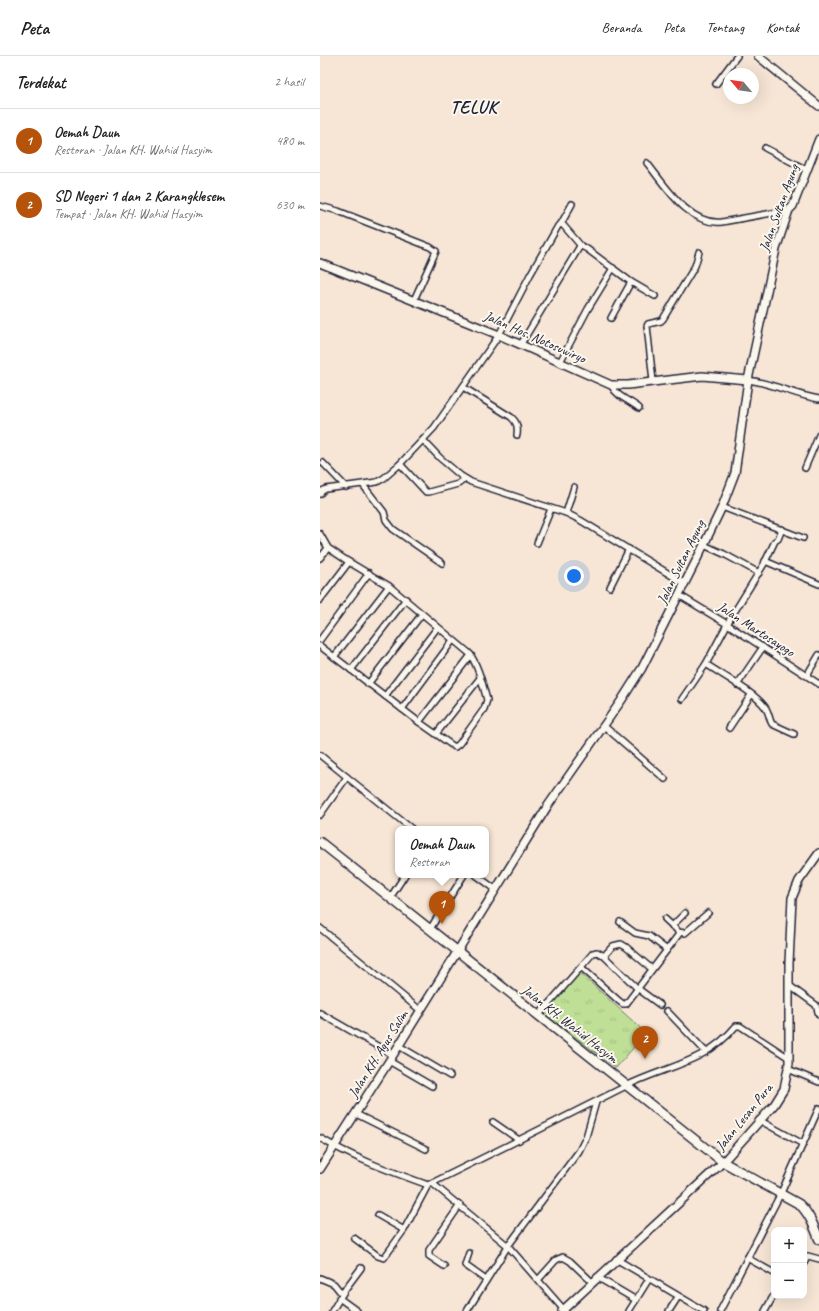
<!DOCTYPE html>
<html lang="id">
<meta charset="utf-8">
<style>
:root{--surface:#fff;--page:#f2f2f2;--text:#222;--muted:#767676;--line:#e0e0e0;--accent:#b45309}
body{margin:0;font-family:Caveat,sans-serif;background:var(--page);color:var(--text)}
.controls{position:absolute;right:12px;bottom:12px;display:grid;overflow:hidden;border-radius:8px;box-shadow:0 4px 16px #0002}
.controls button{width:36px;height:36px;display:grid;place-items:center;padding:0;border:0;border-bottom:1px solid var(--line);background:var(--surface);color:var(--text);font:20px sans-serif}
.compass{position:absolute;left:403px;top:12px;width:36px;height:36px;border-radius:50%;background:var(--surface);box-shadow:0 4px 16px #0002;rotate:299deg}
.you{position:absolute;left:254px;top:520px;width:14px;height:14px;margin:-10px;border:3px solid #fff;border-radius:50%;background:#1a73e8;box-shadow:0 0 0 6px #1a73e833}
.badge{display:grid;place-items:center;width:26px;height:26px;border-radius:50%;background:var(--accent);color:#fff;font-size:13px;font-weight:700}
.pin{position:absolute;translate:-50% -33px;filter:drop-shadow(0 1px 2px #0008)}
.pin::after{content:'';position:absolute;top:21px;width:14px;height:12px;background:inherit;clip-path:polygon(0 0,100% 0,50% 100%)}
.popup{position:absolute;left:75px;top:770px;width:94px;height:52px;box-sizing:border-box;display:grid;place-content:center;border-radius:8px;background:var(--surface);filter:drop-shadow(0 1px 3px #0005);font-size:13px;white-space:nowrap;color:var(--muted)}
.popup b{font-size:15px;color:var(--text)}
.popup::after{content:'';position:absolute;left:50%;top:100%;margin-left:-8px;border:8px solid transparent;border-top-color:var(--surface)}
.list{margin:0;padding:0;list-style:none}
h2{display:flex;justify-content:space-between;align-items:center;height:52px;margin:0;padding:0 16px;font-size:17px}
h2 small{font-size:13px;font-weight:400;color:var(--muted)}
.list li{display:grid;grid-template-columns:26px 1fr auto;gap:12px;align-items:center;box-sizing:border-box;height:64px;padding:0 16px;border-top:1px solid var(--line)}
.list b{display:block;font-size:15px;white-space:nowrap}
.list p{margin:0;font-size:13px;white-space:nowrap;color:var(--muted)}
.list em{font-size:13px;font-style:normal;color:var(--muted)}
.map{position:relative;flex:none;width:499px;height:1255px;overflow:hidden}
header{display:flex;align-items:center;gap:24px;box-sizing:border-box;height:56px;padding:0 20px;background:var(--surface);border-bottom:1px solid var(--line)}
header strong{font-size:19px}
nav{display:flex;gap:22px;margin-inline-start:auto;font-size:14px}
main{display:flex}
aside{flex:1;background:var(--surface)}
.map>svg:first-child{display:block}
.grass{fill:url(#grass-tufts);stroke:#708069}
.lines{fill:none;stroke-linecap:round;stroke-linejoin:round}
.street-casing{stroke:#22223b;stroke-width:8}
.secondary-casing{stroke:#22223b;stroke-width:10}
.primary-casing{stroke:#22223b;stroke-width:11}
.street{stroke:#fbf7ec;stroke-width:5}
.secondary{stroke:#fbf7ec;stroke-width:7}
.primary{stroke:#fbf7ec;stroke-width:8}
.labels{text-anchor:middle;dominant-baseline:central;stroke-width:4;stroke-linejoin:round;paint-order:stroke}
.street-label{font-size:14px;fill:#22223b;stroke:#fbf7ec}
.district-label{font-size:18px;font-weight:bold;letter-spacing:1px;fill:#22223b;stroke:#fbf7ec}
</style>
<header>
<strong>Peta</strong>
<nav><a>Beranda</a><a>Peta</a><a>Tentang</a><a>Kontak</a></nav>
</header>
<main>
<aside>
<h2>Terdekat<small>2 hasil</small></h2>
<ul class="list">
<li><span class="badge">1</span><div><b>Oemah Daun</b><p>Restoran · Jalan KH. Wahid Hasyim</p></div><em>480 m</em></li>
<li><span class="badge">2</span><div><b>SD Negeri 1 dan 2 Karangklesem</b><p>Tempat · Jalan KH. Wahid Hasyim</p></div><em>630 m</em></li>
</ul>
</aside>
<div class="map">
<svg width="499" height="1255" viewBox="0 0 499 1255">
<defs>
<pattern id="grass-tufts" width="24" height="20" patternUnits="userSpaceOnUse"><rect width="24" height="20" fill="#bfdf97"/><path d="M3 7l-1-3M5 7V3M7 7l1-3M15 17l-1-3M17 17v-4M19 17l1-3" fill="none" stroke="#a4bf83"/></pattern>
</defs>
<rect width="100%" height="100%" fill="#f7e6d5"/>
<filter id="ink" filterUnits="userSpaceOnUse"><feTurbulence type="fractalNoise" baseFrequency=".025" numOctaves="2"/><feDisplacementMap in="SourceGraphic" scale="8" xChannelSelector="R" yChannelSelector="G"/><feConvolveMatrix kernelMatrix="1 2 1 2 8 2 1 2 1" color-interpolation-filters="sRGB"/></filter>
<g filter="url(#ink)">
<path class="grass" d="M260,917L326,977L296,1012L222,956Z"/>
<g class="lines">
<defs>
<g id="street">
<path d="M396,28L417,0"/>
<path d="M445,92L487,114"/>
<path d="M327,107C345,129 369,170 402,166L469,154"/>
<path d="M0,150L18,155L110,191L116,195L94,244"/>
<path d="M241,168L252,148"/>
<path d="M291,262L311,226"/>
<path d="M201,288L260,190H261L267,193L311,226L335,240"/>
<path d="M240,306L268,253L293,212"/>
<path d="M428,324C452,327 475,339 499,343"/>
<path d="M333,325L327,270L328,268L341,265L343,263L375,210L379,196"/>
<path d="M291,329C297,341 309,344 319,352"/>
<path d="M143,331L191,361C197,366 198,371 197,379"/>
<path d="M103,384L120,402L141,420L151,426L246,457L260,464L364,527"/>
<path d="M3,407L26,431"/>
<path d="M80,408L106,436H109L138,428L145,423"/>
<path d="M485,412L499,379"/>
<path d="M43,429L64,456L66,464L73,473L122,507"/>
<path d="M0,438L2,435L6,433L57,426L64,422L80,408L114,372L179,279L210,219L238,170L241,168L243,169L261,190"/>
<path d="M402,451L483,482"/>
<path d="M246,457L254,431"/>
<path d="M0,478L8,492L29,506L69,530L149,597C158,608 163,630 167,644L164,653L139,688L135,691L133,690L99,666L0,590"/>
<path d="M217,487L231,453"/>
<path d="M384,489L404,498L439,517"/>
<path d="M0,502L8,492"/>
<path d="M445,505L499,528"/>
<path d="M290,531L309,493"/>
<path d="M359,539L407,568L499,628"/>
<path d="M0,544L29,506"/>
<path d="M0,584L49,517"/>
<path d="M14,601L69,530"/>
<path d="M386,608C402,619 434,636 445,651C449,656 449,663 452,668L474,678"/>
<path d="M31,614L86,543"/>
<path d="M487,619L499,599"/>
<path d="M48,628L102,558"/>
<path d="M417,629L443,591"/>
<path d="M65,640L117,572"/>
<path d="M362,643L386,608L410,563L444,508L455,485L458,483L462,473"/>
<path d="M82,653L133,584"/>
<path d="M99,666L151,599"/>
<path d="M284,670L345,723"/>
<path d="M409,672L431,639"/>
<path d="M116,678L160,622"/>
<path d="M0,699L27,721L0,759"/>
<path d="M27,721L92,773"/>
<path d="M156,819L175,833"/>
<path d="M70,842L85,819"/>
<path d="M300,866L315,877L329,880L347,894"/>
<path d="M352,870L365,857"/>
<path d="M0,872L100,954"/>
<path d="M110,873L144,819"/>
<path d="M358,876L365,877L388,857"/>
<path d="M284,900L293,890L301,888L306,891L332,913"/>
<path d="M261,911L273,897L277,896L284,900L317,932L340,949"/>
<path d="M470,930L496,949L499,959"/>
<path d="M347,955L386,996"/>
<path d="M0,957L73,999"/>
<path d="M218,960L261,911L299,945L303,948H306L359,878L357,874L345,863"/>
<path d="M79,990L130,1020"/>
<path d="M69,1005L112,1030"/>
<path d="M468,1013L499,1026"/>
<path d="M36,1058L106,1093"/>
<path d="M439,1064L483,1088"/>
<path d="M173,1066L199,1084"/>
<path d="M0,1082C33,1102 72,1116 108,1129L112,1127L188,1190L245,1255"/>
<path d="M112,1127C177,1095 241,1063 306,1030C346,1010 386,1007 416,970H420L469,1002"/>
<path d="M58,1159L84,1174"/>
<path d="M34,1182L58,1200L64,1202L84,1174L108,1129"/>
<path d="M149,1197L145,1209L166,1224"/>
<path d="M427,1202L454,1217"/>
<path d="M296,1203L384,1255"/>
<path d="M484,1207L488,1200L499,1203"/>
<path d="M124,1210L109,1200V1194L140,1149"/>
<path d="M277,1221L316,1244"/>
<path d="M0,1222L14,1228L22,1238"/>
<path d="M218,1224L236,1204L243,1201L250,1205L272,1226"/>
<path d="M19,1242L37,1255"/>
<path d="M12,1255L26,1232L41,1212"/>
<path d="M147,1255L188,1190L259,1095L266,1081L276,1046"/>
<path d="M309,1255L329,1223"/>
<path d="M349,1255L358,1241"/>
<path d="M400,1255L461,1137L499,1052"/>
<path d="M445,1255L454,1239"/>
</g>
<g id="secondary">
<path d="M438,0L499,50"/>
<path d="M0,207L179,279L291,329H308L382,320L428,324"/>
<path d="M0,1113L73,999L227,751L301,645L322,612L377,503L402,451L415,417L428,324L456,193L469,154L473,150L499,83"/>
<path d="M242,1255L403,1106L454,1049L464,1033L469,1007V907L472,842L479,825L499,797"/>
</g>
<path id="primary" d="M0,786L403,1106L479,1148C489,1157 494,1170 499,1183"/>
</defs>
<use href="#street" class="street-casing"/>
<use href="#secondary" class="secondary-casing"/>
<use href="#primary" class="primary-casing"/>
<use href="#street" class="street"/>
<use href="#secondary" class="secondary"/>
<use href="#primary" class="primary"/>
</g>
</g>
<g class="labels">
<g class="street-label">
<text transform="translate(459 152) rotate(-70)">Jalan Sultan Agung</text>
<text transform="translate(215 281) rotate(24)">Jalan Hos. Notosuwiryo</text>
<text transform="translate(361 506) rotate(-64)">Jalan Sultan Agung</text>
<text transform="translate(436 573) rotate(33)">Jalan Martosayogo</text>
<text transform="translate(250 968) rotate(38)">Jalan KH. Wahid Hasyim</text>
<text transform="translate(58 998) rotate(-58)">Jalan KH. Agus Salim</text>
<text transform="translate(424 1061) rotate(-51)">Jalan Lesan Pura</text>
</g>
<g class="district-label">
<text x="154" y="51">TELUK</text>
</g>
</g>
</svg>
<div class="controls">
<button>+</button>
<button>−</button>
</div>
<svg class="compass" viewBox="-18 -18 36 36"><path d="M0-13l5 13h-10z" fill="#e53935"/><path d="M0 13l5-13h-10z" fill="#767676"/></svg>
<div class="you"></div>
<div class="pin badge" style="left:122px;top:868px">1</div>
<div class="popup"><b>Oemah Daun</b>Restoran</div>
<div class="pin badge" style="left:325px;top:1003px">2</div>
</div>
</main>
